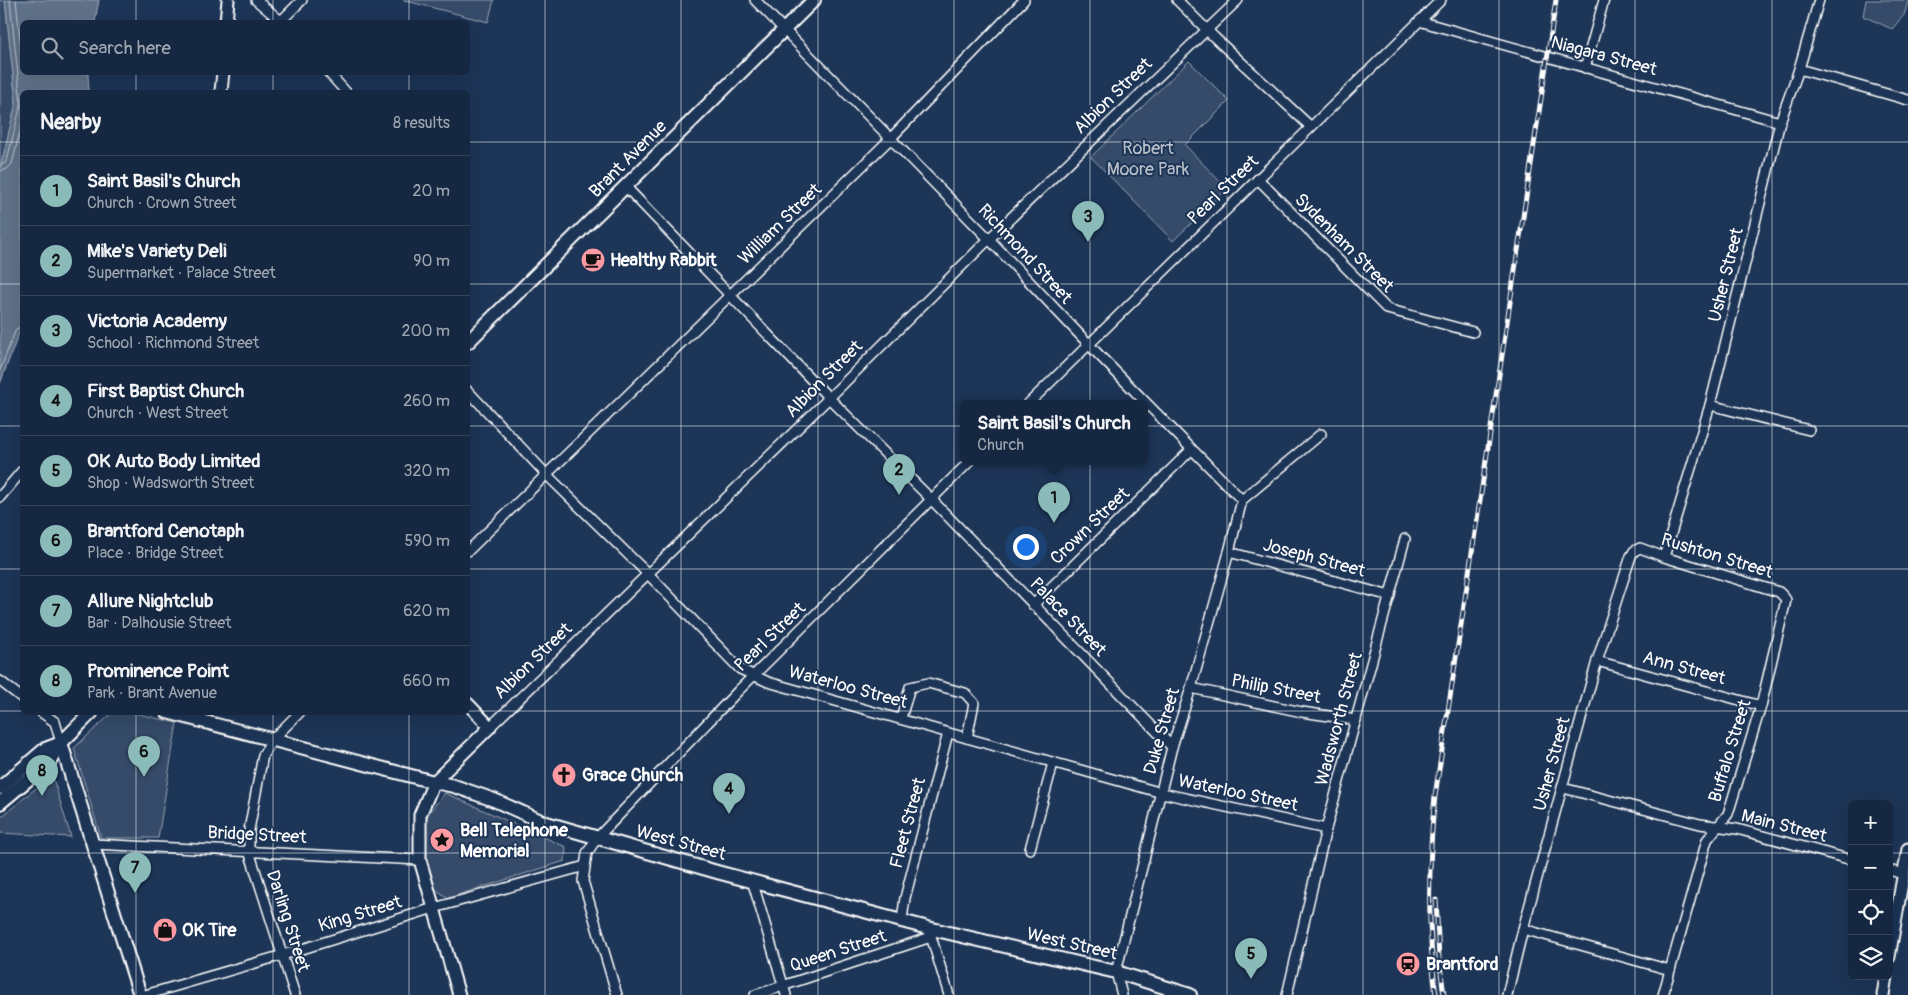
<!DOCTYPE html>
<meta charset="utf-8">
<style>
:root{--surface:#162841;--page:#23344c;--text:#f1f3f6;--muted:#9ea6b1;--line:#35445a;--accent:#8bbbb9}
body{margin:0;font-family:Pangolin,sans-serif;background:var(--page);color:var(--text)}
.controls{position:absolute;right:15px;bottom:15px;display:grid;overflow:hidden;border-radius:8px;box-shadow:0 5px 20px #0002}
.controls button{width:45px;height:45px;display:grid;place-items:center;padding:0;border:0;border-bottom:1px solid var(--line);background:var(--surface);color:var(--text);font:25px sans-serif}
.you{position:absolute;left:1025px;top:546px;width:18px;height:18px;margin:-12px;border:4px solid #fff;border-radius:50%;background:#1a73e8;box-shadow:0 0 0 8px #1a73e833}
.badge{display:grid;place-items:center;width:32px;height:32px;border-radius:50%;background:var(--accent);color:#111;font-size:16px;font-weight:700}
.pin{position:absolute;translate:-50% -41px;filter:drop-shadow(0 1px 2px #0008)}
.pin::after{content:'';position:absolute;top:26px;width:18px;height:15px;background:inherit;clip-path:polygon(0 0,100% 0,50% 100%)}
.popup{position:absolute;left:960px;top:400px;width:188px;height:65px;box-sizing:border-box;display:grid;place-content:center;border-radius:8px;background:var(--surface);filter:drop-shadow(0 1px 4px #0005);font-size:16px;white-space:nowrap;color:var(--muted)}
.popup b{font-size:19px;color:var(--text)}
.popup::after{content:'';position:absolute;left:50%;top:100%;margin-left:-10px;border:10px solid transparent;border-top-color:var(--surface)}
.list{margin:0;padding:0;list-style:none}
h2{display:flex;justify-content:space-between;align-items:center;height:65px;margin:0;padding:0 20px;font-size:21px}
h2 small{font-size:16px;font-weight:400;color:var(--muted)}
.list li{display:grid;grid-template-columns:32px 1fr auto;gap:15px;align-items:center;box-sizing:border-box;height:70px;padding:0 20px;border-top:1px solid var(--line)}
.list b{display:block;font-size:19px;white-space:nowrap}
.list p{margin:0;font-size:16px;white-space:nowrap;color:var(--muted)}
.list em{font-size:16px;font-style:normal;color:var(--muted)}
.icon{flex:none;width:28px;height:28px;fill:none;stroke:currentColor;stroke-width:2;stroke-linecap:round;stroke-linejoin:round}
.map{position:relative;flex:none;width:1908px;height:995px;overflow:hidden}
.search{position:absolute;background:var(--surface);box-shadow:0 5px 20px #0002;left:20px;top:20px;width:450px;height:55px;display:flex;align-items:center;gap:12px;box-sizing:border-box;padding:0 18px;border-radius:8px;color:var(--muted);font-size:19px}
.panel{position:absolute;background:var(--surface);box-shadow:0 5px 20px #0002;left:20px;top:90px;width:450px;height:625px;border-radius:8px}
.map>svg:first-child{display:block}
.green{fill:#364b69;stroke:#9aa5b4}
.water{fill:#617289;stroke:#a0aab8}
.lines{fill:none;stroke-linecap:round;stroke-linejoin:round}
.shore{stroke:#c0c7d0;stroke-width:1}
.minor-casing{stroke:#fff;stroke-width:12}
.tertiary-casing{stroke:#fff;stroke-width:15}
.secondary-casing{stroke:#fff;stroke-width:16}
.minor{stroke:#1d3557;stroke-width:9}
.tertiary{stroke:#1d3557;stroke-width:11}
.secondary{stroke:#1d3557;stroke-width:12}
.rail-casing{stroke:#fff;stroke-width:5}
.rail{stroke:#1d3557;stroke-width:3;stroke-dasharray:9;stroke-linecap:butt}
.grid{fill:none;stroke:#fff;stroke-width:1;stroke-opacity:0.55}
.labels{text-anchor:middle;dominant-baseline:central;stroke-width:4;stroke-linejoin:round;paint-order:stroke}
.street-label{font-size:18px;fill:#fff;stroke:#1d3557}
.park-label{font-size:18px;fill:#b9c0ca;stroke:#1d3557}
.poi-label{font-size:18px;font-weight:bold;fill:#fff;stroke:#1d3557;text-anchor:start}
</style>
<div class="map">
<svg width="1908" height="995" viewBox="0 0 1908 995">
<rect width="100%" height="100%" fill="#1d3557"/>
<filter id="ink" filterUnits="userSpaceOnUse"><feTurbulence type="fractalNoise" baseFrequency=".02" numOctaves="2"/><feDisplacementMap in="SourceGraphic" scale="10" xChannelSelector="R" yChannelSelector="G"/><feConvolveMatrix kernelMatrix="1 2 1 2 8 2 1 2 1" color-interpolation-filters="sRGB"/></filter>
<g filter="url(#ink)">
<g class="green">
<path d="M0,0H5L16,103L0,169Z"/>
<path d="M403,0H494L488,22Z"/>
<path d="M1866,0H1908V2L1904,15L1892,29L1863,16Z"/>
<path d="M1189,61L1229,101L1185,145L1227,189L1173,241L1091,157Z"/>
<path d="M112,713H134L177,723L158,838H101L74,748Z"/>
<path d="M52,775L71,837L0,833V818Z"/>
<path d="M445,793L566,847L565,861L448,898L431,886L425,858L427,815Z"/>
</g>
<path class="water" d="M5,0H99L95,22H22V72L88,73L89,92H22V325L0,384V169L16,103Z"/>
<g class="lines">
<g class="shore">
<path d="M16,0L22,59"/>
<path d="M0,165L4,164L7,160L21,104L10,0"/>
<path d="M0,171L7,169L12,164L22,123"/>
<path d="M0,370L16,329L22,326"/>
</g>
<defs>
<g id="minor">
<path d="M256,0L282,22"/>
<path d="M755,0L989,239L1098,354L1242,500"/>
<path d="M1177,0L1215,38L1311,127"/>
<path d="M281,21L302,0"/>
<path d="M1419,21L1780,122"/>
<path d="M1585,68L1604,0"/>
<path d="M1799,69L1908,100"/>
<path d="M328,72L346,92"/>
<path d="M1258,179L1387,309L1473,332"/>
<path d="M626,187L829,398L931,499L1172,747"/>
<path d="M468,391L547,475L648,574L740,669L768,682L1162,793L1326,829"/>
<path d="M1028,404L1441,0"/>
<path d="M1710,405L1809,430"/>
<path d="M0,497L22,471"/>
<path d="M1242,500L1321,434"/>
<path d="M468,551L891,138L1024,0"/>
<path d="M1229,552L1390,596"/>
<path d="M1664,557L1710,405L1780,122L1799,69L1819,0"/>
<path d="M1033,605L1191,450"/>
<path d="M1597,661L1761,706"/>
<path d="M0,681L22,698"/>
<path d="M1191,688L1302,712L1356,720"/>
<path d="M41,712L55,722L61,743"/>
<path d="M901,718L910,687L928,683L965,693L974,703L967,738"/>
<path d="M490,727L829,398L989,239L1238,0"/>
<path d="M1563,788L1700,824L1737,829L1852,860"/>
<path d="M92,844L420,860"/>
<path d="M1030,849L1053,763"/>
<path d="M1889,870L1903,874"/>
<path d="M752,880L786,995"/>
<path d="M902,920L905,898L948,733"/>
<path d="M1523,929L1670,970"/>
<path d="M930,933L949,995"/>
<path d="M145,995L283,955L434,908L585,866"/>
<path d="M295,995L249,851V830L263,755L272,740L300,712"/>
<path d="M617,995L583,881L587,853L597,838L739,690L969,462"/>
<path d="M755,995L931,937"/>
<path d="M1122,995L1116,972L1172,747L1191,688L1229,552L1242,500"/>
<path d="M1287,995L1326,829L1405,539"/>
<path d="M1507,995L1523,929L1597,661L1631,556L1634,551L1640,548L1664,557L1779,592L1784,597L1786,600L1761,706L1728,814L1707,840L1663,995"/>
</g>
<g id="tertiary">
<path d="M226,22L228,0"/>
<path d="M221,92L223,72"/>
<path d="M1889,957L1908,849"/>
<path d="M459,995L420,860V815L434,782L490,727L468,704"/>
<path d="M1883,995L1886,976"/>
</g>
<g id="secondary">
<path d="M468,342L814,0"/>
<path d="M167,712L434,782L454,786L494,800L543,822L717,872L928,928L1116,972L1190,995"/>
<path d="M61,743L140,995"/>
<path d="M0,788L45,749L61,743"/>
<path d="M0,803L50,761L61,743L92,712"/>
</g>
</defs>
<use href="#minor" class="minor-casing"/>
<use href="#tertiary" class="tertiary-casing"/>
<use href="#secondary" class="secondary-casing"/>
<use href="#minor" class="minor"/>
<use href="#tertiary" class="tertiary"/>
<use href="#secondary" class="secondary"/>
<defs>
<g id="rail">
<path d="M1436,900L1439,958L1444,995"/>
<path d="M1436,995C1427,928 1428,863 1435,796L1556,0"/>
</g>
</defs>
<use href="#rail" class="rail-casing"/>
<use href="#rail" class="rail"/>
</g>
</g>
<path class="grid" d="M136,0V22M273,0V22M409,0V22M545,0V995M681,0V995M818,0V995M954,0V995M1090,0V995M1227,0V995M1363,0V995M1499,0V995M1635,0V995M1772,0V995M136,72V92M273,72V92M409,72V92M0,142H22M468,142H1908M0,284H22M468,284H1908M0,426H22M468,426H1908M0,569H22M468,569H1908M0,711H22M468,711H1908M136,712V995M273,712V995M409,712V995M0,853H1852M1889,853H1908"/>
<defs>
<symbol id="cafe-disc" viewBox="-11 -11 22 22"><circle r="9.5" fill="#ff9aa2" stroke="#1d3557"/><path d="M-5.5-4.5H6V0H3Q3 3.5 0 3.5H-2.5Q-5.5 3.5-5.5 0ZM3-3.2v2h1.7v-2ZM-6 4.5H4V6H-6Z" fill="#111"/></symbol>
<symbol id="church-disc" viewBox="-11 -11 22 22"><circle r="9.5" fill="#ff9aa2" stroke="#1d3557"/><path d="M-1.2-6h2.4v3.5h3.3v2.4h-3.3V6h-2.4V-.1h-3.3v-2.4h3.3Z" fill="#111"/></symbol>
<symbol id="sight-disc" viewBox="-11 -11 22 22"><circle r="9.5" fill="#ff9aa2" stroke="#1d3557"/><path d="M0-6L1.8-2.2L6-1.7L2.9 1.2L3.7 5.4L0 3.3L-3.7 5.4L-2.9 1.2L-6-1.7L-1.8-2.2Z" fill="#111"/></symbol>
<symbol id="shop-disc" viewBox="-11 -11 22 22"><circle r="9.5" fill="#ff9aa2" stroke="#1d3557"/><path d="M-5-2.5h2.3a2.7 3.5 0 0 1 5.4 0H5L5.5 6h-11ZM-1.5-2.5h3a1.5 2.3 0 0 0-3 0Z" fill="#111"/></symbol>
<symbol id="station-disc" viewBox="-11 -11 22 22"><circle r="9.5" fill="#ff9aa2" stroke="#1d3557"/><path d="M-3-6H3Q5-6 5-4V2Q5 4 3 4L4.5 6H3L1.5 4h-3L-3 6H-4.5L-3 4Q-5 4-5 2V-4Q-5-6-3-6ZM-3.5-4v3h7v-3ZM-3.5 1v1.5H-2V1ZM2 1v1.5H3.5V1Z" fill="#111"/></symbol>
</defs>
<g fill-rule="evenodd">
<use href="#cafe-disc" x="579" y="246" width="28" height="28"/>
<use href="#church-disc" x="550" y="761" width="28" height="28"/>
<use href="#sight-disc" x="428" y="826" width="28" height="28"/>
<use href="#shop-disc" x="151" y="916" width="28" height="28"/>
<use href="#station-disc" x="1394" y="950" width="28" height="28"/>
</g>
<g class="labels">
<g class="street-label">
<text transform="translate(1604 56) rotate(15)">Niagara Street</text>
<text transform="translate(1113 96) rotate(-44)">Albion Street</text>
<text transform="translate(628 159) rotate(-45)">Brant Avenue</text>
<text transform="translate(1223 190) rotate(-44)">Pearl Street</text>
<text transform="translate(780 224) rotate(-44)">William Street</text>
<text transform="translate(1344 243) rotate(45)">Sydenham Street</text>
<text transform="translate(1025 254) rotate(47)">Richmond Street</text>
<text transform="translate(1726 275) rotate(-76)">Usher Street</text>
<text transform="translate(824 379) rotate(-45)">Albion Street</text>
<text transform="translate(1090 526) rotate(-44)">Crown Street</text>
<text transform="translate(1717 556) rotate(17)">Rushton Street</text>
<text transform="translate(1314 558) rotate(15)">Joseph Street</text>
<text transform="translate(1068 617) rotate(46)">Palace Street</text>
<text transform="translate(770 637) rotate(-44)">Pearl Street</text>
<text transform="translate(533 661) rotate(-44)">Albion Street</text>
<text transform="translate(1684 668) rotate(15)">Ann Street</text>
<text transform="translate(848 687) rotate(15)">Waterloo Street</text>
<text transform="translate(1276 689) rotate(11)">Philip Street</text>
<text transform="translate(1339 719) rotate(-75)">Wadsworth Street</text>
<text transform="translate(1162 731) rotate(-74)">Duke Street</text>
<text transform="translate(1730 751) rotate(-73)">Buffalo Street</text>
<text transform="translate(1552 764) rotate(-75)">Usher Street</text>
<text transform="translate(1238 793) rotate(12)">Waterloo Street</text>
<text transform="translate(908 823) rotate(-75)">Fleet Street</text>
<text transform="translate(1784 826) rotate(14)">Main Street</text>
<text transform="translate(257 835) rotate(3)">Bridge Street</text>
<text transform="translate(681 843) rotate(15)">West Street</text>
<text transform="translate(360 914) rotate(-17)">King Street</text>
<text transform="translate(288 921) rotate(72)">Darling Street</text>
<text transform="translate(1072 944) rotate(13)">West Street</text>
<text transform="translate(838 951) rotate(-18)">Queen Street</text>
</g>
<g class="park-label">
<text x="1148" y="148">Robert<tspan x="1148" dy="21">Moore Park</tspan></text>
</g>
<g class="poi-label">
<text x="610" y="260">Healthy Rabbit</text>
<text x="582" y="775">Grace Church</text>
<text x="460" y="830">Bell Telephone<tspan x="460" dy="21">Memorial</tspan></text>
<text x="182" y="930">OK Tire</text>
<text x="1426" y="964">Brantford</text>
</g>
</g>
</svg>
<div class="controls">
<button>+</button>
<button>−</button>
<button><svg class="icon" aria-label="locate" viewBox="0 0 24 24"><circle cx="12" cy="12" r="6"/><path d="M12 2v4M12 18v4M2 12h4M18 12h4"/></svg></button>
<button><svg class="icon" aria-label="layers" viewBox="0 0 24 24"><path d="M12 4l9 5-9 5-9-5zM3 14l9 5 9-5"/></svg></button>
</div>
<div class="you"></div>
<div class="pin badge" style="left:1054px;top:523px">1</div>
<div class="popup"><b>Saint Basil's Church</b>Church</div>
<div class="pin badge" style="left:899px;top:495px">2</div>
<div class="pin badge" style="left:1088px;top:242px">3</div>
<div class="pin badge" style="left:729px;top:814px">4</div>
<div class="pin badge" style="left:1251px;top:979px">5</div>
<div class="pin badge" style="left:144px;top:777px">6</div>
<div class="pin badge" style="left:135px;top:893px">7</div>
<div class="pin badge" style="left:42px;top:796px">8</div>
<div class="search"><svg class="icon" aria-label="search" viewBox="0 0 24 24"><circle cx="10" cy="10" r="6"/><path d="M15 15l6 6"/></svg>Search here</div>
<section class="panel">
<h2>Nearby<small>8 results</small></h2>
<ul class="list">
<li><span class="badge">1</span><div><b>Saint Basil's Church</b><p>Church · Crown Street</p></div><em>20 m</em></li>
<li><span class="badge">2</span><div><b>Mike's Variety Deli</b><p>Supermarket · Palace Street</p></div><em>90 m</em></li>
<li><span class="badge">3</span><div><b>Victoria Academy</b><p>School · Richmond Street</p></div><em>200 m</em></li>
<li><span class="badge">4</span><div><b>First Baptist Church</b><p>Church · West Street</p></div><em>260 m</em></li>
<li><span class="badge">5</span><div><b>OK Auto Body Limited</b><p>Shop · Wadsworth Street</p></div><em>320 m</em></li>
<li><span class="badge">6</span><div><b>Brantford Cenotaph</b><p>Place · Bridge Street</p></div><em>590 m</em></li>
<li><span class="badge">7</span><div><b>Allure Nightclub</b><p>Bar · Dalhousie Street</p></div><em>620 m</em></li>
<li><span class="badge">8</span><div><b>Prominence Point</b><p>Park · Brant Avenue</p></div><em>660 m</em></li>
</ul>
</section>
</div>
